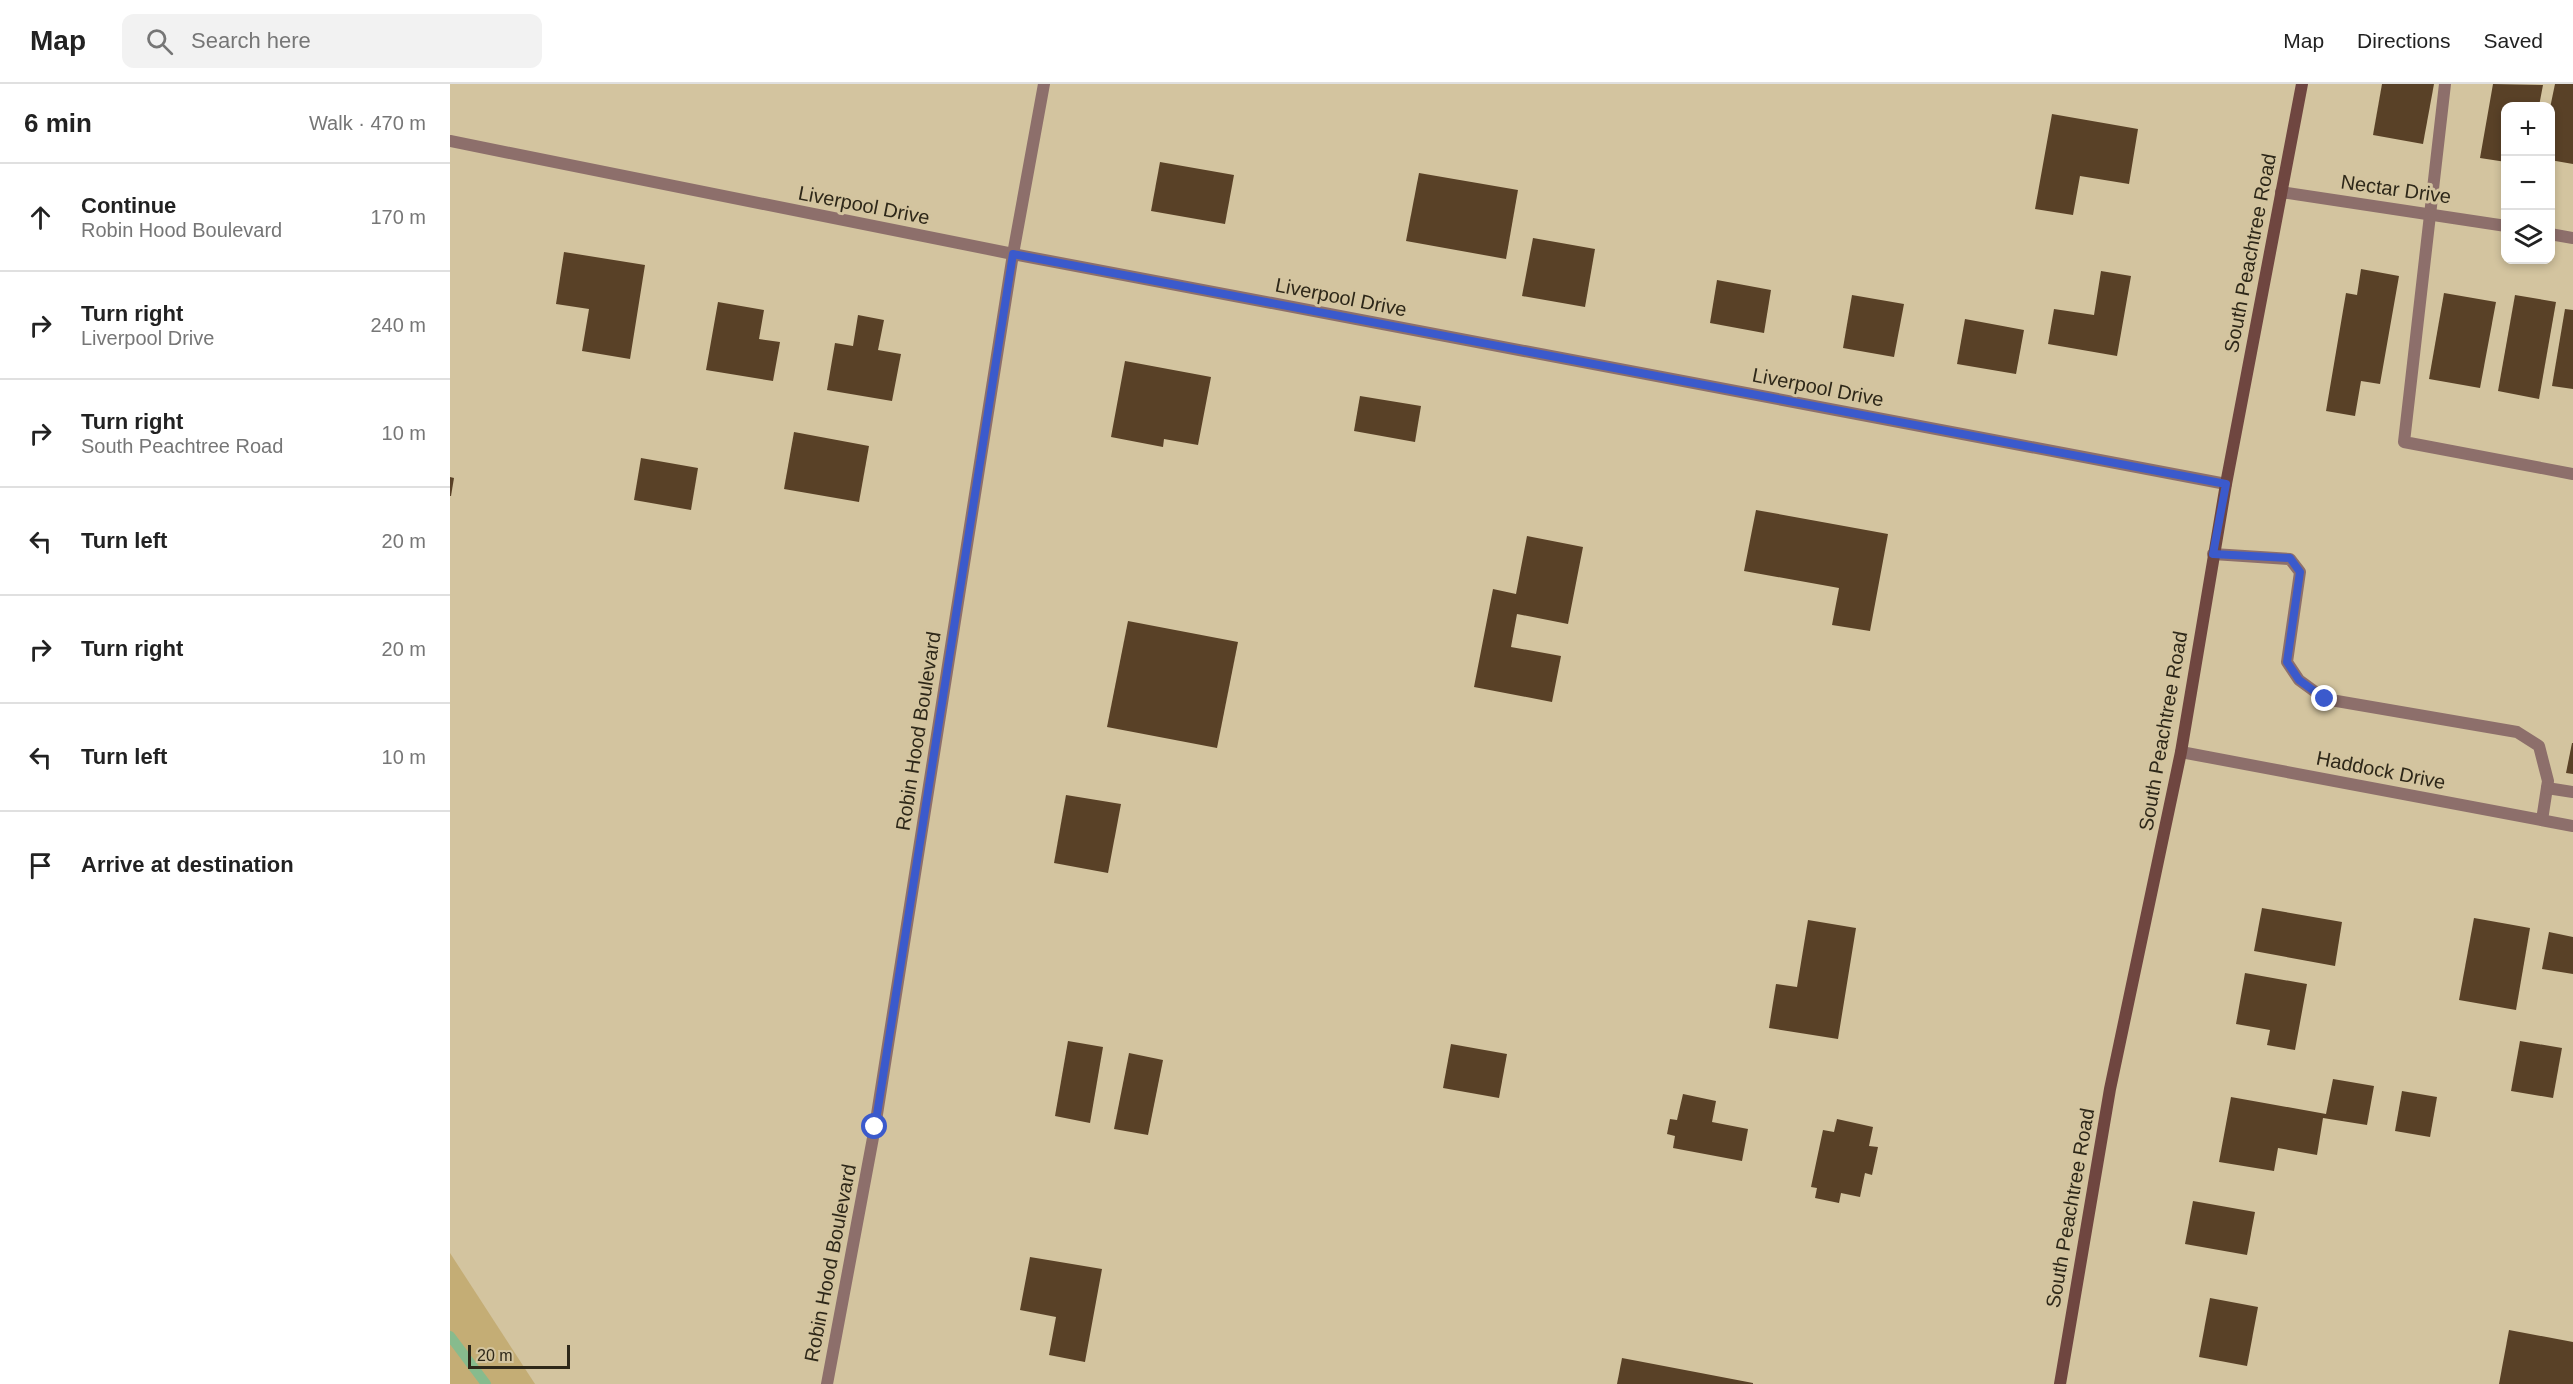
<!DOCTYPE html>
<meta charset="utf-8">
<style>
:root{--surface:#fff;--page:#f2f2f2;--text:#222;--muted:#767676;--line:#e0e0e0}
body{margin:0;font-family:Arial,sans-serif;background:var(--page);color:var(--text)}
.controls{position:absolute;right:18px;top:18px;display:grid;overflow:hidden;border-radius:12px;box-shadow:0 3px 9px #0003}
.controls button{width:54px;height:54px;display:grid;place-items:center;padding:0;border:0;border-bottom:2px solid var(--line);background:var(--surface);color:var(--text);font:30px sans-serif}
.scale{position:absolute;left:18px;bottom:15px;width:102px;box-sizing:border-box;padding-left:6px;border:3px solid #2e2819;border-top:0;font-size:16px;line-height:21px;white-space:nowrap;color:#2e2819;-webkit-text-stroke:4px #d3c49f;paint-order:stroke}
.stop{position:absolute;width:18px;height:18px;margin:-14px;border:4px solid #3b5acc;border-radius:50%;background:#fff}
.stop.end{background:#3b5acc;border-color:#fff;box-shadow:0 2px 6px #0008}
.list{margin:0;padding:0;list-style:none}
h2{display:flex;justify-content:space-between;align-items:center;height:78px;margin:0;padding:0 24px;font-size:26px}
h2 small{font-size:20px;font-weight:400;color:var(--muted)}
.list li{display:grid;grid-template-columns:39px 1fr auto;gap:18px;align-items:center;box-sizing:border-box;height:108px;padding:0 24px;border-top:2px solid var(--line)}
.list b{display:block;font-size:22px;white-space:nowrap}
.list p{margin:0;font-size:20px;white-space:nowrap;color:var(--muted)}
.list em{font-size:20px;font-style:normal;color:var(--muted)}
.icon{flex:none;width:33px;height:33px;fill:none;stroke:currentColor;stroke-width:2;stroke-linecap:round;stroke-linejoin:round}
.map{position:relative;flex:none;width:2123px;height:1300px;overflow:hidden}
header{display:flex;align-items:center;gap:36px;box-sizing:border-box;height:84px;padding:0 30px;background:var(--surface);border-bottom:2px solid var(--line)}
header strong{font-size:28px}
nav{display:flex;gap:33px;margin-inline-start:auto;font-size:21px}
.search{width:420px;height:54px;background:var(--page);display:flex;align-items:center;gap:15px;box-sizing:border-box;padding:0 21px;border-radius:12px;color:var(--muted);font-size:22px}
main{display:flex}
aside{flex:1;background:var(--surface)}
.map>svg:first-child{display:block}
.green{fill:#c4ad75}
.lines{fill:none;stroke-linecap:round;stroke-linejoin:round}
.stream{stroke:#87bb8d;stroke-width:10}
.building{fill:#594127}
.service{stroke:#8d6f6b;stroke-width:12}
.minor{stroke:#8d6f6b;stroke-width:12}
.secondary{stroke:#6f4640;stroke-width:12}
.route{stroke:#3b5acc;stroke-width:8}
.labels{text-anchor:middle;dominant-baseline:central;stroke-width:6;stroke-linejoin:round;paint-order:stroke}
.street-label{font-size:20px;fill:#2e2819;stroke:#d3c49f}
</style>
<header>
<strong>Map</strong>
<div class="search"><svg class="icon" aria-label="search" viewBox="0 0 24 24"><circle cx="10" cy="10" r="6"/><path d="M15 15l6 6"/></svg>Search here</div>
<nav><a>Map</a><a>Directions</a><a>Saved</a></nav>
</header>
<main>
<aside>
<h2>6 min<small>Walk · 470 m</small></h2>
<ul class="list">
<li><svg class="icon" aria-label="ahead" viewBox="0 0 24 24"><path d="M12 20V5M6 11l6-6 6 6"/></svg><div><b>Continue</b><p>Robin Hood Boulevard</p></div><em>170 m</em></li>
<li><svg class="icon" aria-label="right" viewBox="0 0 24 24"><path d="M7 20v-9h11M14 6l5 5-5 5"/></svg><div><b>Turn right</b><p>Liverpool Drive</p></div><em>240 m</em></li>
<li><svg class="icon" aria-label="right" viewBox="0 0 24 24"><path d="M7 20v-9h11M14 6l5 5-5 5"/></svg><div><b>Turn right</b><p>South Peachtree Road</p></div><em>10 m</em></li>
<li><svg class="icon" aria-label="left" viewBox="0 0 24 24"><path d="M17 20v-9H6M10 6l-5 5 5 5"/></svg><div><b>Turn left</b></div><em>20 m</em></li>
<li><svg class="icon" aria-label="right" viewBox="0 0 24 24"><path d="M7 20v-9h11M14 6l5 5-5 5"/></svg><div><b>Turn right</b></div><em>20 m</em></li>
<li><svg class="icon" aria-label="left" viewBox="0 0 24 24"><path d="M17 20v-9H6M10 6l-5 5 5 5"/></svg><div><b>Turn left</b></div><em>10 m</em></li>
<li><svg class="icon" aria-label="arrive" viewBox="0 0 24 24"><path d="M6 21V4h12l-3 4 3 4H6"/></svg><div><b>Arrive at destination</b></div></li>
</ul>
</aside>
<div class="map">
<svg width="2123" height="1300" viewBox="0 0 2123 1300">
<rect width="100%" height="100%" fill="#d3c49f"/>
<path class="green" d="M0,1169L85,1300H0Z"/>
<g class="lines">
<path class="stream" d="M0,1252L36,1300"/>
</g>
<g class="building">
<path d="M1932,0H1984L1973,60L1923,51Z"/>
<path d="M2043,0L2093,1L2089,22H2056V78L2030,74Z"/>
<path d="M2105,0H2123V80L2100,76V24Z"/>
<path d="M1602,30L1688,45L1679,100L1630,92L1623,131L1585,125Z"/>
<path d="M710,78L784,91L775,140L701,127Z"/>
<path d="M969,89L1068,106L1056,175L956,157Z"/>
<path d="M1083,154L1145,165L1135,223L1072,212Z"/>
<path d="M114,168L195,181L180,275L132,267L139,225L106,220Z"/>
<path d="M1911,185L1949,192L1930,300L1911,297L1905,332L1876,327L1896,209L1907,211Z"/>
<path d="M1651,187L1681,192L1667,272L1598,260L1604,225L1644,231Z"/>
<path d="M1267,196L1321,206L1314,249L1260,239Z"/>
<path d="M1994,209L2046,218L2030,304L1979,295Z"/>
<path d="M1402,211L1454,220L1444,273L1393,264Z"/>
<path d="M2065,211L2106,218L2089,315L2048,307Z"/>
<path d="M268,218L314,226L309,255L330,258L323,297L256,286Z"/>
<path d="M2115,225L2123,226V305L2102,302Z"/>
<path d="M408,231L434,236L428,266L451,270L442,317L377,306L385,259L403,262Z"/>
<path d="M1515,235L1574,246L1566,290L1507,280Z"/>
<path d="M675,277L761,293L748,361L714,355L713,363L661,353Z"/>
<path d="M910,312L971,322L965,358L904,347Z"/>
<path d="M344,348L419,362L409,418L334,405Z"/>
<path d="M191,374L248,384L241,426L184,416Z"/>
<path d="M0,393L4,394L1,412H0Z"/>
<path d="M1306,426L1438,450L1420,547L1382,541L1389,504L1294,487Z"/>
<path d="M1077,452L1133,463L1118,540L1067,530L1061,563L1111,572L1102,618L1024,603L1043,505L1066,510Z"/>
<path d="M678,537L788,558L767,664L657,643Z"/>
<path d="M2122,659H2123V690L2116,689Z"/>
<path d="M616,711L671,720L658,789L604,779Z"/>
<path d="M1812,824L1892,838L1885,882L1804,867Z"/>
<path d="M2024,834L2080,844L2066,926L2009,916Z"/>
<path d="M1358,836L1406,844L1388,955L1319,944L1326,900L1347,903Z"/>
<path d="M2099,848L2123,853V890L2092,885Z"/>
<path d="M1795,889L1857,900L1845,966L1817,961L1820,946L1786,940Z"/>
<path d="M618,957L653,963L640,1039L605,1032Z"/>
<path d="M2070,957L2112,964L2103,1014L2061,1007Z"/>
<path d="M1001,960L1057,970L1049,1014L993,1004Z"/>
<path d="M679,969L713,976L698,1051L664,1045Z"/>
<path d="M1883,995L1924,1002L1917,1041L1873,1034L1867,1071L1828,1064L1824,1087L1769,1078L1781,1013L1876,1030Z"/>
<path d="M1952,1007L1987,1013L1980,1053L1945,1047Z"/>
<path d="M1233,1010L1266,1017L1262,1038L1298,1045L1292,1077L1223,1064L1225,1052L1217,1050L1220,1035L1227,1036Z"/>
<path d="M1387,1035L1423,1043L1419,1062L1428,1063L1422,1091L1415,1089L1410,1113L1391,1109L1389,1119L1365,1114L1367,1104L1361,1103L1373,1046L1384,1048Z"/>
<path d="M1743,1117L1805,1128L1797,1171L1735,1160Z"/>
<path d="M580,1173L652,1185L635,1278L599,1271L606,1233L570,1226Z"/>
<path d="M1760,1214L1808,1223L1797,1282L1749,1273Z"/>
<path d="M2059,1246L2123,1258V1300H2049Z"/>
<path d="M1172,1274L1303,1299V1300H1167Z"/>
</g>
<g class="lines">
<g class="service">
<path d="M1995,0L1954,358L2123,390"/>
<path d="M1763,470L1840,475L1850,488L1837,578L1849,596L1875,615L2067,648L2089,662L2098,697L2092,736"/>
<path d="M2097,704L2123,708"/>
</g>
<g class="minor">
<path d="M0,57L563,170L1776,400"/>
<path d="M1831,108L2056,142"/>
<path d="M2100,150L2123,154"/>
<path d="M1731,668L2123,742"/>
<path d="M377,1300L425,1043L563,170L594,0"/>
</g>
<path class="secondary" d="M1610,1300L1660,1005L1731,668L1776,400L1852,0"/>
</g>
<g class="lines">
<path class="route" d="M425,1043L563,170L1776,400L1763,470L1840,474L1850,488L1837,578L1849,596L1875,615"/>
</g>
<g class="labels">
<g class="street-label">
<text transform="translate(1946 105) rotate(8)">Nectar Drive</text>
<text transform="translate(414 121) rotate(11)">Liverpool Drive</text>
<text transform="translate(1800 169) rotate(-79)">South Peachtree Road</text>
<text transform="translate(891 213) rotate(11)">Liverpool Drive</text>
<text transform="translate(1368 303) rotate(11)">Liverpool Drive</text>
<text transform="translate(468 647) rotate(-81)">Robin Hood Boulevard</text>
<text transform="translate(1713 647) rotate(-80)">South Peachtree Road</text>
<text transform="translate(1931 686) rotate(11)">Haddock Drive</text>
<text transform="translate(1620 1124) rotate(-80)">South Peachtree Road</text>
<text transform="translate(380 1179) rotate(-79)">Robin Hood Boulevard</text>
</g>
</g>
</svg>
<div class="controls">
<button>+</button>
<button>−</button>
<button><svg class="icon" aria-label="layers" viewBox="0 0 24 24"><path d="M12 4l9 5-9 5-9-5zM3 14l9 5 9-5"/></svg></button>
</div>
<div class="scale">20 m</div>
<div class="stop" style="left:425px;top:1043px"></div>
<div class="stop end" style="left:1875px;top:615px"></div>
</div>
</main>
